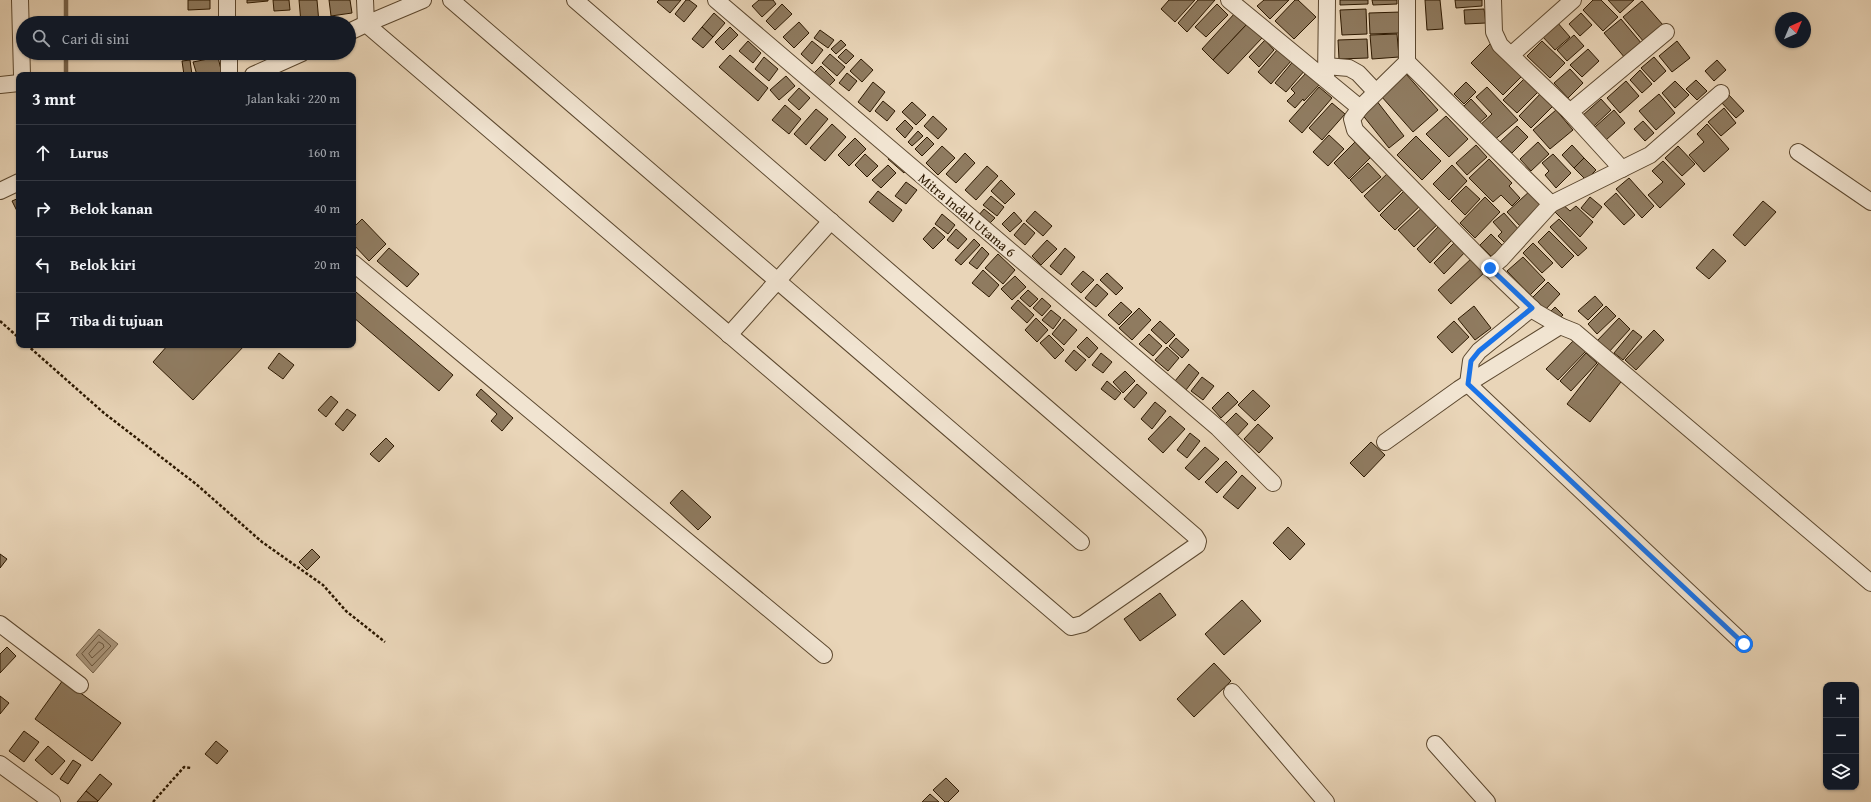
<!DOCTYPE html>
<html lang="id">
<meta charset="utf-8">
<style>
:root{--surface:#171b24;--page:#242831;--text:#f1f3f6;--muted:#9ea1a6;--line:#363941}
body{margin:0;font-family:"Gentium Book Plus",serif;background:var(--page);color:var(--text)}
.controls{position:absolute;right:12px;bottom:12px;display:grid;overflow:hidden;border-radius:8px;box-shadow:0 1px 3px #0004}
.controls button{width:36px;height:36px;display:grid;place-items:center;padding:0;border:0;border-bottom:1px solid var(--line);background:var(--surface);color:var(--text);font:20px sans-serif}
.compass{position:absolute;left:1775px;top:12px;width:36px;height:36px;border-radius:50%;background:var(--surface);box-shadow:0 1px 3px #0004;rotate:44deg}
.stop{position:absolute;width:12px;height:12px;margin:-9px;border:3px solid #1a73e8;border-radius:50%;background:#fff}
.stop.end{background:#1a73e8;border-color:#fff;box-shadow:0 1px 4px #0008}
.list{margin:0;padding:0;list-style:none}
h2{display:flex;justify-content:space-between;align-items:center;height:52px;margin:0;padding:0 16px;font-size:17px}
h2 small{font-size:13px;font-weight:400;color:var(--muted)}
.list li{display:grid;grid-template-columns:26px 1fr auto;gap:12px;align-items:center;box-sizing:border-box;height:56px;padding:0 16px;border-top:1px solid var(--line)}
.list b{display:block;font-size:15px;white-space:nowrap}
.list em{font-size:13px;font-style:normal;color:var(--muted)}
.icon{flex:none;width:22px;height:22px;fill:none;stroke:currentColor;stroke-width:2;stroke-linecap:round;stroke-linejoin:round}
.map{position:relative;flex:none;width:1871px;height:802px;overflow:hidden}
.search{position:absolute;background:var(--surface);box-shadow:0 1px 3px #0004;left:16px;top:16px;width:340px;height:44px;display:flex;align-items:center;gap:10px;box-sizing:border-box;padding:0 14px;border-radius:22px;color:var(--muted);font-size:15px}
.panel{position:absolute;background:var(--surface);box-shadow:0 1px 3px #0004;left:16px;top:72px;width:340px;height:276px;border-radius:8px}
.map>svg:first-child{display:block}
.water{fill:#a9957a;stroke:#77634a}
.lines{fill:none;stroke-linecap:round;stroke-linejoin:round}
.shore{stroke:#6b573e;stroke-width:1}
.stream{stroke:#77634a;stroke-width:4.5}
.building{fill:#8f7b60;stroke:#2d1901}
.street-casing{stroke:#5c482f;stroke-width:18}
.path{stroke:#2d1901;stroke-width:2.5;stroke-dasharray:3 2;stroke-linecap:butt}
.street{stroke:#f1e4d1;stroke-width:16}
.route{stroke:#1a73e8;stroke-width:5}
.labels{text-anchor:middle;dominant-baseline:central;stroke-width:4;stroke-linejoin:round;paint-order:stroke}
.street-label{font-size:14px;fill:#2d1901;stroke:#f1e4d1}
</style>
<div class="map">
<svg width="1871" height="802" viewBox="0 0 1871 802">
<rect width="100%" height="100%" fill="#e9d5b8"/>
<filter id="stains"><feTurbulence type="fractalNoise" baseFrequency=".005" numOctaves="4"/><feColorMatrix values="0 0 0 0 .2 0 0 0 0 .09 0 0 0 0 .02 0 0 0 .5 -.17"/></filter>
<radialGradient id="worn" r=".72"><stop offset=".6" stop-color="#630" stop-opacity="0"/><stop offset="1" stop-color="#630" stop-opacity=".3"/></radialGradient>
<path class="water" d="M99,629L118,644L93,673L76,655Z"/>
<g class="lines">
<g class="shore">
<path d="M99,635L111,646L92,666L82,654Z"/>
<path d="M99,642L103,644L104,647L92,658L89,654Z"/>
</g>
<g class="stream">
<path d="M66,0V23"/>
<path d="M66,53V75"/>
</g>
</g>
<g class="building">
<path d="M188,0H210V9L188,10Z"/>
<path d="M247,0H268V1L247,3Z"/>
<path d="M273,0H289L290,10L274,11Z"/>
<path d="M299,0H317L319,23H301Z"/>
<path d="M329,0H350L352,13L331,16Z"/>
<path d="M659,0H681L670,13L657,2Z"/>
<path d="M686,0H689L697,6L684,22L675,14Z"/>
<path d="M759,0H773L776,4L762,17L752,6Z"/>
<path d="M1169,0H1195L1175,22L1161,9Z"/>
<path d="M1198,0H1215L1187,32L1178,23Z"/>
<path d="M1264,0H1289L1270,19L1257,6Z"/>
<path d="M1295,0H1298L1316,17L1294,39L1275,21Z"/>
<path d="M1340,0H1368V4L1340,5Z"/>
<path d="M1372,0H1397V4L1373,5Z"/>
<path d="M1425,0H1440L1443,29L1427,30Z"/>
<path d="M1455,0H1482V6L1456,8Z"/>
<path d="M1593,0H1601L1618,17L1603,31L1583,10Z"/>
<path d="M1608,0H1634L1620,13Z"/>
<path d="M1642,1L1663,25L1644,42L1623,17Z"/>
<path d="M782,4L792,14L775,30L766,21Z"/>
<path d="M1217,4L1228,15L1206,37L1195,27Z"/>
<path d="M1366,9L1367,34L1342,35L1340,10Z"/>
<path d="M1484,9L1486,23L1465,24L1464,10Z"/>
<path d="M1401,12V33L1370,34L1369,13Z"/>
<path d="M714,13L725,23L713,37L702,27Z"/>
<path d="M1235,13L1247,24L1213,60L1202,49Z"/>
<path d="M1581,13L1592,25L1580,36L1569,24Z"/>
<path d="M1621,19L1642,44L1625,58L1604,33Z"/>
<path d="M799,22L809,33L794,48L783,37Z"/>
<path d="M1557,22L1570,37L1555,50L1542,36Z"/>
<path d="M1247,24L1262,38L1228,74L1213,60Z"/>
<path d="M702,27L713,37L703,48L692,39Z"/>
<path d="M730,27L738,35L723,50L715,42Z"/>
<path d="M820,30L834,40L828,48L814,38Z"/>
<path d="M1397,34L1399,57L1372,59L1370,35Z"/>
<path d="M1574,35L1584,46L1567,61L1557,50Z"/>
<path d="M1367,39L1368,58L1339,59L1338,40Z"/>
<path d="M841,40L846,45L836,54L831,49Z"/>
<path d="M1265,40L1274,50L1259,67L1249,57Z"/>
<path d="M748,41L761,53L753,63L739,51Z"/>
<path d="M812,41L823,50L812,64L801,54Z"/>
<path d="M1542,41L1565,63L1550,78L1527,56Z"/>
<path d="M1677,41L1690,58L1672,72L1659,56Z"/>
<path d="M1490,44L1522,76L1503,95L1471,63Z"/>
<path d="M846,49L854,56L846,64L838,57Z"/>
<path d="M1588,49L1599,61L1582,77L1570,65Z"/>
<path d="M1277,50L1291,61L1271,84L1258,72Z"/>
<path d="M183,53H208L184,56Z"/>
<path d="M830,54L845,67L837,76L822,63Z"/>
<path d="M730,55L768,88L758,101L719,67Z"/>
<path d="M218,57L222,74L197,75L193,62Z"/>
<path d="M764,57L778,69L769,81L755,69Z"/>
<path d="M1654,57L1666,71L1654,82L1641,68Z"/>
<path d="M861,59L873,70L862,82L850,71Z"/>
<path d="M1295,59L1306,69L1286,92L1275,83Z"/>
<path d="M190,60L192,75H184L182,61Z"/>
<path d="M1717,60L1726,70L1714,81L1705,71Z"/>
<path d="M821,66L835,80L828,87L814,73Z"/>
<path d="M1570,69L1583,83L1568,98L1554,83Z"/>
<path d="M1640,70L1652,84L1642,93L1630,80Z"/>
<path d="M1307,72L1320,84L1304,101L1303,99L1295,108L1287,101L1295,93L1291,89Z"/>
<path d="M847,73L857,81L849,91L839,83Z"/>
<path d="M1406,74L1438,110L1413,132L1381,96Z"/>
<path d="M786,76L795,86L779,100L770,90Z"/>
<path d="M1526,77L1540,90L1517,113L1503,100Z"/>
<path d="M1696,80L1707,91L1697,100L1686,89Z"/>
<path d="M1626,81L1639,96L1620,113L1607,98Z"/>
<path d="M1675,81L1689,95L1675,108L1662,93Z"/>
<path d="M873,82L885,92L870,112L858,102Z"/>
<path d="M1466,82L1476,92L1464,104L1454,94Z"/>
<path d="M1319,87L1332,98L1302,133L1289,121Z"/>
<path d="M1487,87L1518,120L1492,142L1478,127L1492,114L1476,97Z"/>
<path d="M799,88L810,98L799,110L788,100Z"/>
<path d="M1544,90L1557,102L1531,128L1519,116Z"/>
<path d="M1659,94L1675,113L1656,130L1639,111Z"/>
<path d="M1728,94L1744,111L1736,118L1720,101Z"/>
<path d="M1471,99L1487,116L1477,125L1461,109Z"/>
<path d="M1601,99L1611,110L1592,128L1582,116Z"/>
<path d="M1376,100L1404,136L1389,148L1361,113Z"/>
<path d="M883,101L895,111L887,121L875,111Z"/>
<path d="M912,102L926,115L916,125L902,112Z"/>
<path d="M1332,103L1345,114L1322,140L1309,128Z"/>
<path d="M785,105L801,119L789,134L772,120Z"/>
<path d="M1724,108L1736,123L1721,136L1708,122Z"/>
<path d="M816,109L828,119L806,145L794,134Z"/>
<path d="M1556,110L1573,130L1550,149L1533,130Z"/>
<path d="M1614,110L1625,123L1606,140L1595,127Z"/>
<path d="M933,116L947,129L938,139L924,126Z"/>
<path d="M1446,116L1468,139L1449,157L1426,134Z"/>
<path d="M905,120L913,128L905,138L896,129Z"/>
<path d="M1643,121L1654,133L1645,141L1634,129Z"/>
<path d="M832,124L846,137L825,161L810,148Z"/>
<path d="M1707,124L1729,149L1704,172L1689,155L1704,142L1697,134Z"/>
<path d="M1517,126L1528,137L1512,153L1500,142Z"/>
<path d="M918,131L923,136L912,146L908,142Z"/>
<path d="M1329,135L1344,149L1328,166L1313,152Z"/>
<path d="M1416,136L1441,161L1422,180L1397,155Z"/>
<path d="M927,137L934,144L922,156L915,149Z"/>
<path d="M855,138L866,149L849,166L838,155Z"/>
<path d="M1355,142L1370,158L1349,179L1334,163Z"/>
<path d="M1538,142L1549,154L1531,171L1520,159Z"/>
<path d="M1476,145L1487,157L1467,175L1456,163Z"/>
<path d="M1572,145L1584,158L1574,168L1562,155Z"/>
<path d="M942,146L955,158L938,175L926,163Z"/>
<path d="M1678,146L1695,164L1682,176L1665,158Z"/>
<path d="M965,153L975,163L956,183L946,174Z"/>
<path d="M865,154L878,166L867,177L855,165Z"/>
<path d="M892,154L908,168L904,173L888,159Z"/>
<path d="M1553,154L1571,173L1556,188L1545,175L1549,171L1542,163Z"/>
<path d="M1584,158L1596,170L1586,180L1574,168Z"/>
<path d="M1489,159L1512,183L1509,186L1520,198L1512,206L1501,195L1493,202L1469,178Z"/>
<path d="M1663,161L1685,184L1660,208L1648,195L1663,182L1652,171Z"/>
<path d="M1368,163L1381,177L1362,193L1350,180Z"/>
<path d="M888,165L896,173L881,188L872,180Z"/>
<path d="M1452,165L1467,181L1449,200L1433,184Z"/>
<path d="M987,166L998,176L976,200L965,190Z"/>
<path d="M1390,171L1405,187L1379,212L1364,196Z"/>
<path d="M1629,178L1654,206L1642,218L1616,189Z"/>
<path d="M1001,180L1015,194L1005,204L991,191Z"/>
<path d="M906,182L917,190L906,204L895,196Z"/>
<path d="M1409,186L1424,202L1395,230L1380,215Z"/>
<path d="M1466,186L1480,199L1465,215L1451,201Z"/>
<path d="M1531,190L1543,203L1520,226L1507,212Z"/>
<path d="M878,191L902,210L893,222L869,202Z"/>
<path d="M1616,193L1635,215L1624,225L1604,204Z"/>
<path d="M991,196L1004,207L997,216L983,205Z"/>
<path d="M1485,197L1500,212L1475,238L1460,223Z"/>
<path d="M1590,197L1602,207L1593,218L1581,208Z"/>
<path d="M19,198V213H18L12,201Z"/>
<path d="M1763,201L1776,212L1745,246L1733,235Z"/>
<path d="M1561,203L1570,211L1576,206L1593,222L1580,237L1554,211Z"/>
<path d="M1426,204L1442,220L1414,247L1398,230Z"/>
<path d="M984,209L995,218L988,225L978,216Z"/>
<path d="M1035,211L1052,226L1043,236L1026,221Z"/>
<path d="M1014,212L1022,221L1010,232L1002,224Z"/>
<path d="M1504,213L1520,231L1506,244L1498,236L1502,232L1493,222Z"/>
<path d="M942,214L955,225L948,234L935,224Z"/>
<path d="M362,219L386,244L369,261L353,244V228Z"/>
<path d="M1559,219L1587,248L1578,256L1550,227Z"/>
<path d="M1024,223L1035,233L1025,245L1014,235Z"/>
<path d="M934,227L945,237L933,249L923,239Z"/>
<path d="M1438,227L1452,240L1430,263L1417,249Z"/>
<path d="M956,229L967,239L958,249L947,240Z"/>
<path d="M1549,231L1574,256L1562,268L1538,242Z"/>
<path d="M1491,234L1504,247L1493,258L1480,245Z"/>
<path d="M974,239L980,245L961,265L955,260Z"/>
<path d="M1458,239L1468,249L1444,274L1434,263Z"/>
<path d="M1047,240L1057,249L1041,265L1032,256Z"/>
<path d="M1533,243L1553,263L1542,273L1523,253Z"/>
<path d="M982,247L989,254L977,269L969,263Z"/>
<path d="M389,248L419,274L407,287L377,261Z"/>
<path d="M1065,248L1075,257L1061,275L1050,266Z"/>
<path d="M1713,249L1726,261L1709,279L1696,268Z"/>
<path d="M998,254L1015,270L1003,284L985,268Z"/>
<path d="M1473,257L1486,271L1451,304L1438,290Z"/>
<path d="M1523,257L1545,280L1530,295L1507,271Z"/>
<path d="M983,270L999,285L989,297L972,283Z"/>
<path d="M1083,271L1094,280L1081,293L1071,284Z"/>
<path d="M1107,273L1123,288L1116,295L1100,280Z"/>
<path d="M1015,276L1026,287L1012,300L1001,289Z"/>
<path d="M1548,282L1560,294L1545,310L1532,298Z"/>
<path d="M1097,284L1108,294L1096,307L1085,298Z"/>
<path d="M1028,290L1038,299L1030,307L1020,298Z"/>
<path d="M356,292L453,375L439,391L353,317V296Z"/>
<path d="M1595,296L1603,305L1588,320L1578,311Z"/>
<path d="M1042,298L1051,306L1042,316L1033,308Z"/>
<path d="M1018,300L1034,315L1027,323L1011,308Z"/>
<path d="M1121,302L1132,312L1119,325L1108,315Z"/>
<path d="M1474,306L1491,328L1475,340L1458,319Z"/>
<path d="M1606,306L1616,316L1597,334L1588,324Z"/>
<path d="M1555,307L1563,315L1556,322L1548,314Z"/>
<path d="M1139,308L1151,320L1132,340L1119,328Z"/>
<path d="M1051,310L1061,318L1053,329L1042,320Z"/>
<path d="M1036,318L1048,330L1037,342L1025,330Z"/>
<path d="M1619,318L1630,329L1608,353L1596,342Z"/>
<path d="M1064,319L1077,330L1064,345L1052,334Z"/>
<path d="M1160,321L1175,335L1166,344L1151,330Z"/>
<path d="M1454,321L1469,337L1452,353L1437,337Z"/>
<path d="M1633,330L1642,337L1623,360L1614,353Z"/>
<path d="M1654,330L1664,340L1636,370L1625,360Z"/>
<path d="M1149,334L1162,346L1153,356L1139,344Z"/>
<path d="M1049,335L1064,350L1055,359L1040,343Z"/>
<path d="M1087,337L1098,348L1089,358L1077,347Z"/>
<path d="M1176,338L1189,350L1182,358L1169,346Z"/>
<path d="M1576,338L1588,349L1558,380L1546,369Z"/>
<path d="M168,345H245L193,400L153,362Z"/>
<path d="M1167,347L1179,358L1168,371L1155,360Z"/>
<path d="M1074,350L1086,360L1076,371L1065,361Z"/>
<path d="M279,353L294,365L283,379L268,368Z"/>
<path d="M1101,353L1112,362L1103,373L1092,365Z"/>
<path d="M1586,353L1597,363L1571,391L1560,381Z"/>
<path d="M1601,360L1624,378L1590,422L1567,404Z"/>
<path d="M1189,364L1199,373L1186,390L1175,381Z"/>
<path d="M1125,371L1135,381L1123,393L1113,382Z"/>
<path d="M1202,377L1214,386L1203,400L1191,391Z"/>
<path d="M1107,381L1121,393L1115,400L1101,389Z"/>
<path d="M1137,384L1147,393L1134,408L1124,399Z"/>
<path d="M481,389L513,418L502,431L491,421L497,414L476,395Z"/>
<path d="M1253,390L1270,406L1255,421L1238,405Z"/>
<path d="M1228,392L1238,402L1221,418L1212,408Z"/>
<path d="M331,396L338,402L326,417L318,410Z"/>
<path d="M1155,402L1166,411L1152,429L1141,419Z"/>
<path d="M347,409L356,415L343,431L335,424Z"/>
<path d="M1236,413L1248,424L1236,437L1224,425Z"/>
<path d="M1170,416L1185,429L1163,453L1148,439Z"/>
<path d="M1258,424L1273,438L1259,453L1244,439Z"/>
<path d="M1190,433L1200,441L1187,458L1177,450Z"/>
<path d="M386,438L394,446L379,462L370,454Z"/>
<path d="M1371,442L1385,455L1364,477L1350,463Z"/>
<path d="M1205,447L1219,459L1199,480L1185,468Z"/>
<path d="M1226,461L1237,472L1217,493L1205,482Z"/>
<path d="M1242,475L1256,488L1238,509L1223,497Z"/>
<path d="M682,490L711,517L698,530L670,503Z"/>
<path d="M1288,527L1305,544L1290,560L1273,543Z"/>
<path d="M312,549L320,557L307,570L299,562Z"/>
<path d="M0,554L7,559L0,568Z"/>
<path d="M1160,593L1176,615L1140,641L1124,619Z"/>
<path d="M1242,600L1261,621L1224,655L1205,634Z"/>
<path d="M7,647L16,656L0,673V654Z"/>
<path d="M1214,663L1231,681L1194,717L1177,699Z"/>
<path d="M63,680L121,723L92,761L35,719Z"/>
<path d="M0,696L9,703L0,714Z"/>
<path d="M24,731L39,742L24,762L9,751Z"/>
<path d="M216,741L228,751L217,764L205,754Z"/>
<path d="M48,746L65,761L52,775L35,760Z"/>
<path d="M73,760L81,765L68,784L60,779Z"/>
<path d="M100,774L112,784L98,801L86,791Z"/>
<path d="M946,778L959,791L948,802H945L933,790Z"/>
<path d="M86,791L98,801L97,802H77Z"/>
<path d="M930,794L939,802H922Z"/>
</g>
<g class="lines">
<defs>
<g id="street">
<path d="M20,0L22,75"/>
<path d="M227,0V23"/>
<path d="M365,0L366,24L423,0"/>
<path d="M451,0L1081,542"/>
<path d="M716,0L1218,428L1273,483"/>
<path d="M1229,0L1360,108L1352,119L1355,130L1490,268L1536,312L1560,326L1575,332L1871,583"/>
<path d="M1493,0L1494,32L1500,45L1570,112"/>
<path d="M349,32L366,24L1071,627L1083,624L1197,545L1198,541L1195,536L575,0"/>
<path d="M229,53V75"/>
<path d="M1511,55L1573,0"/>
<path d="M1407,62L1551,204L1501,259L1490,268"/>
<path d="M1326,66L1349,68L1358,73L1376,92"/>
<path d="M253,75L302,53"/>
<path d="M1326,79L1327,0"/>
<path d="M0,85L19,83"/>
<path d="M1360,108L1407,62V0"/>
<path d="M1798,152L1871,202"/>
<path d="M1622,169L1570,112L1666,32"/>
<path d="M0,191L19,182"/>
<path d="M1551,204L1650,155L1721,93"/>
<path d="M353,263L824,655"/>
<path d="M1532,308L1479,351L1471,361L1468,384L1744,644"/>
<path d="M729,335L831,221"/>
<path d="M1385,442L1459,389L1560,326"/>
<path d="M0,624L80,685"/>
<path d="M1232,692L1326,802"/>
<path d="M1435,744L1487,802"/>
<path d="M0,764L52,802"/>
</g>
</defs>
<use href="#street" class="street-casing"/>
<g class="path">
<path d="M0,321L19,338"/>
<path d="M27,345L104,413L196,484L262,542L323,585L346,611L385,642"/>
<path d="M153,802L184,767L191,768"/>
</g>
<use href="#street" class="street"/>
</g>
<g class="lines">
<path class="route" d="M1490,268L1532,308L1479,351L1471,361L1468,384L1744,644"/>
</g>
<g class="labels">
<g class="street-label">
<text transform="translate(967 215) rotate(40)">Mitra Indah Utama 6</text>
</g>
</g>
<rect width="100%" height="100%" filter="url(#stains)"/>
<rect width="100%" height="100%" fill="url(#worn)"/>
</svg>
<div class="controls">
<button>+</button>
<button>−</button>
<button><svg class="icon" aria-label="layers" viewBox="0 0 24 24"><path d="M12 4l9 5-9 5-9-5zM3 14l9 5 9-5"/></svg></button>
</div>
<svg class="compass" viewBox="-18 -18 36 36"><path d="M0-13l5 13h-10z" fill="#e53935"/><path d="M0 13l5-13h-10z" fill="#9ea1a6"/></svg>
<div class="stop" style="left:1744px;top:644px"></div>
<div class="stop end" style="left:1490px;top:268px"></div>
<div class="search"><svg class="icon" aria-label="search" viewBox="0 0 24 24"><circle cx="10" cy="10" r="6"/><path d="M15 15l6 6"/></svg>Cari di sini</div>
<section class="panel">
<h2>3 mnt<small>Jalan kaki · 220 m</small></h2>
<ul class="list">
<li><svg class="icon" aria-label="ahead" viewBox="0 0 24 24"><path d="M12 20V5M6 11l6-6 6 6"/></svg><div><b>Lurus</b></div><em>160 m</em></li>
<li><svg class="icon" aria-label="right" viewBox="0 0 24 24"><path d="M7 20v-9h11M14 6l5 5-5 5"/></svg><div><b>Belok kanan</b></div><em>40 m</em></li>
<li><svg class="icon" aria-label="left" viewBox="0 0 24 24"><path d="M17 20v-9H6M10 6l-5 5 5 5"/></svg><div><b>Belok kiri</b></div><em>20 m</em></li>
<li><svg class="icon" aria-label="arrive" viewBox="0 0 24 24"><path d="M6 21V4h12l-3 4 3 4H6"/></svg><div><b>Tiba di tujuan</b></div></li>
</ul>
</section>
</div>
